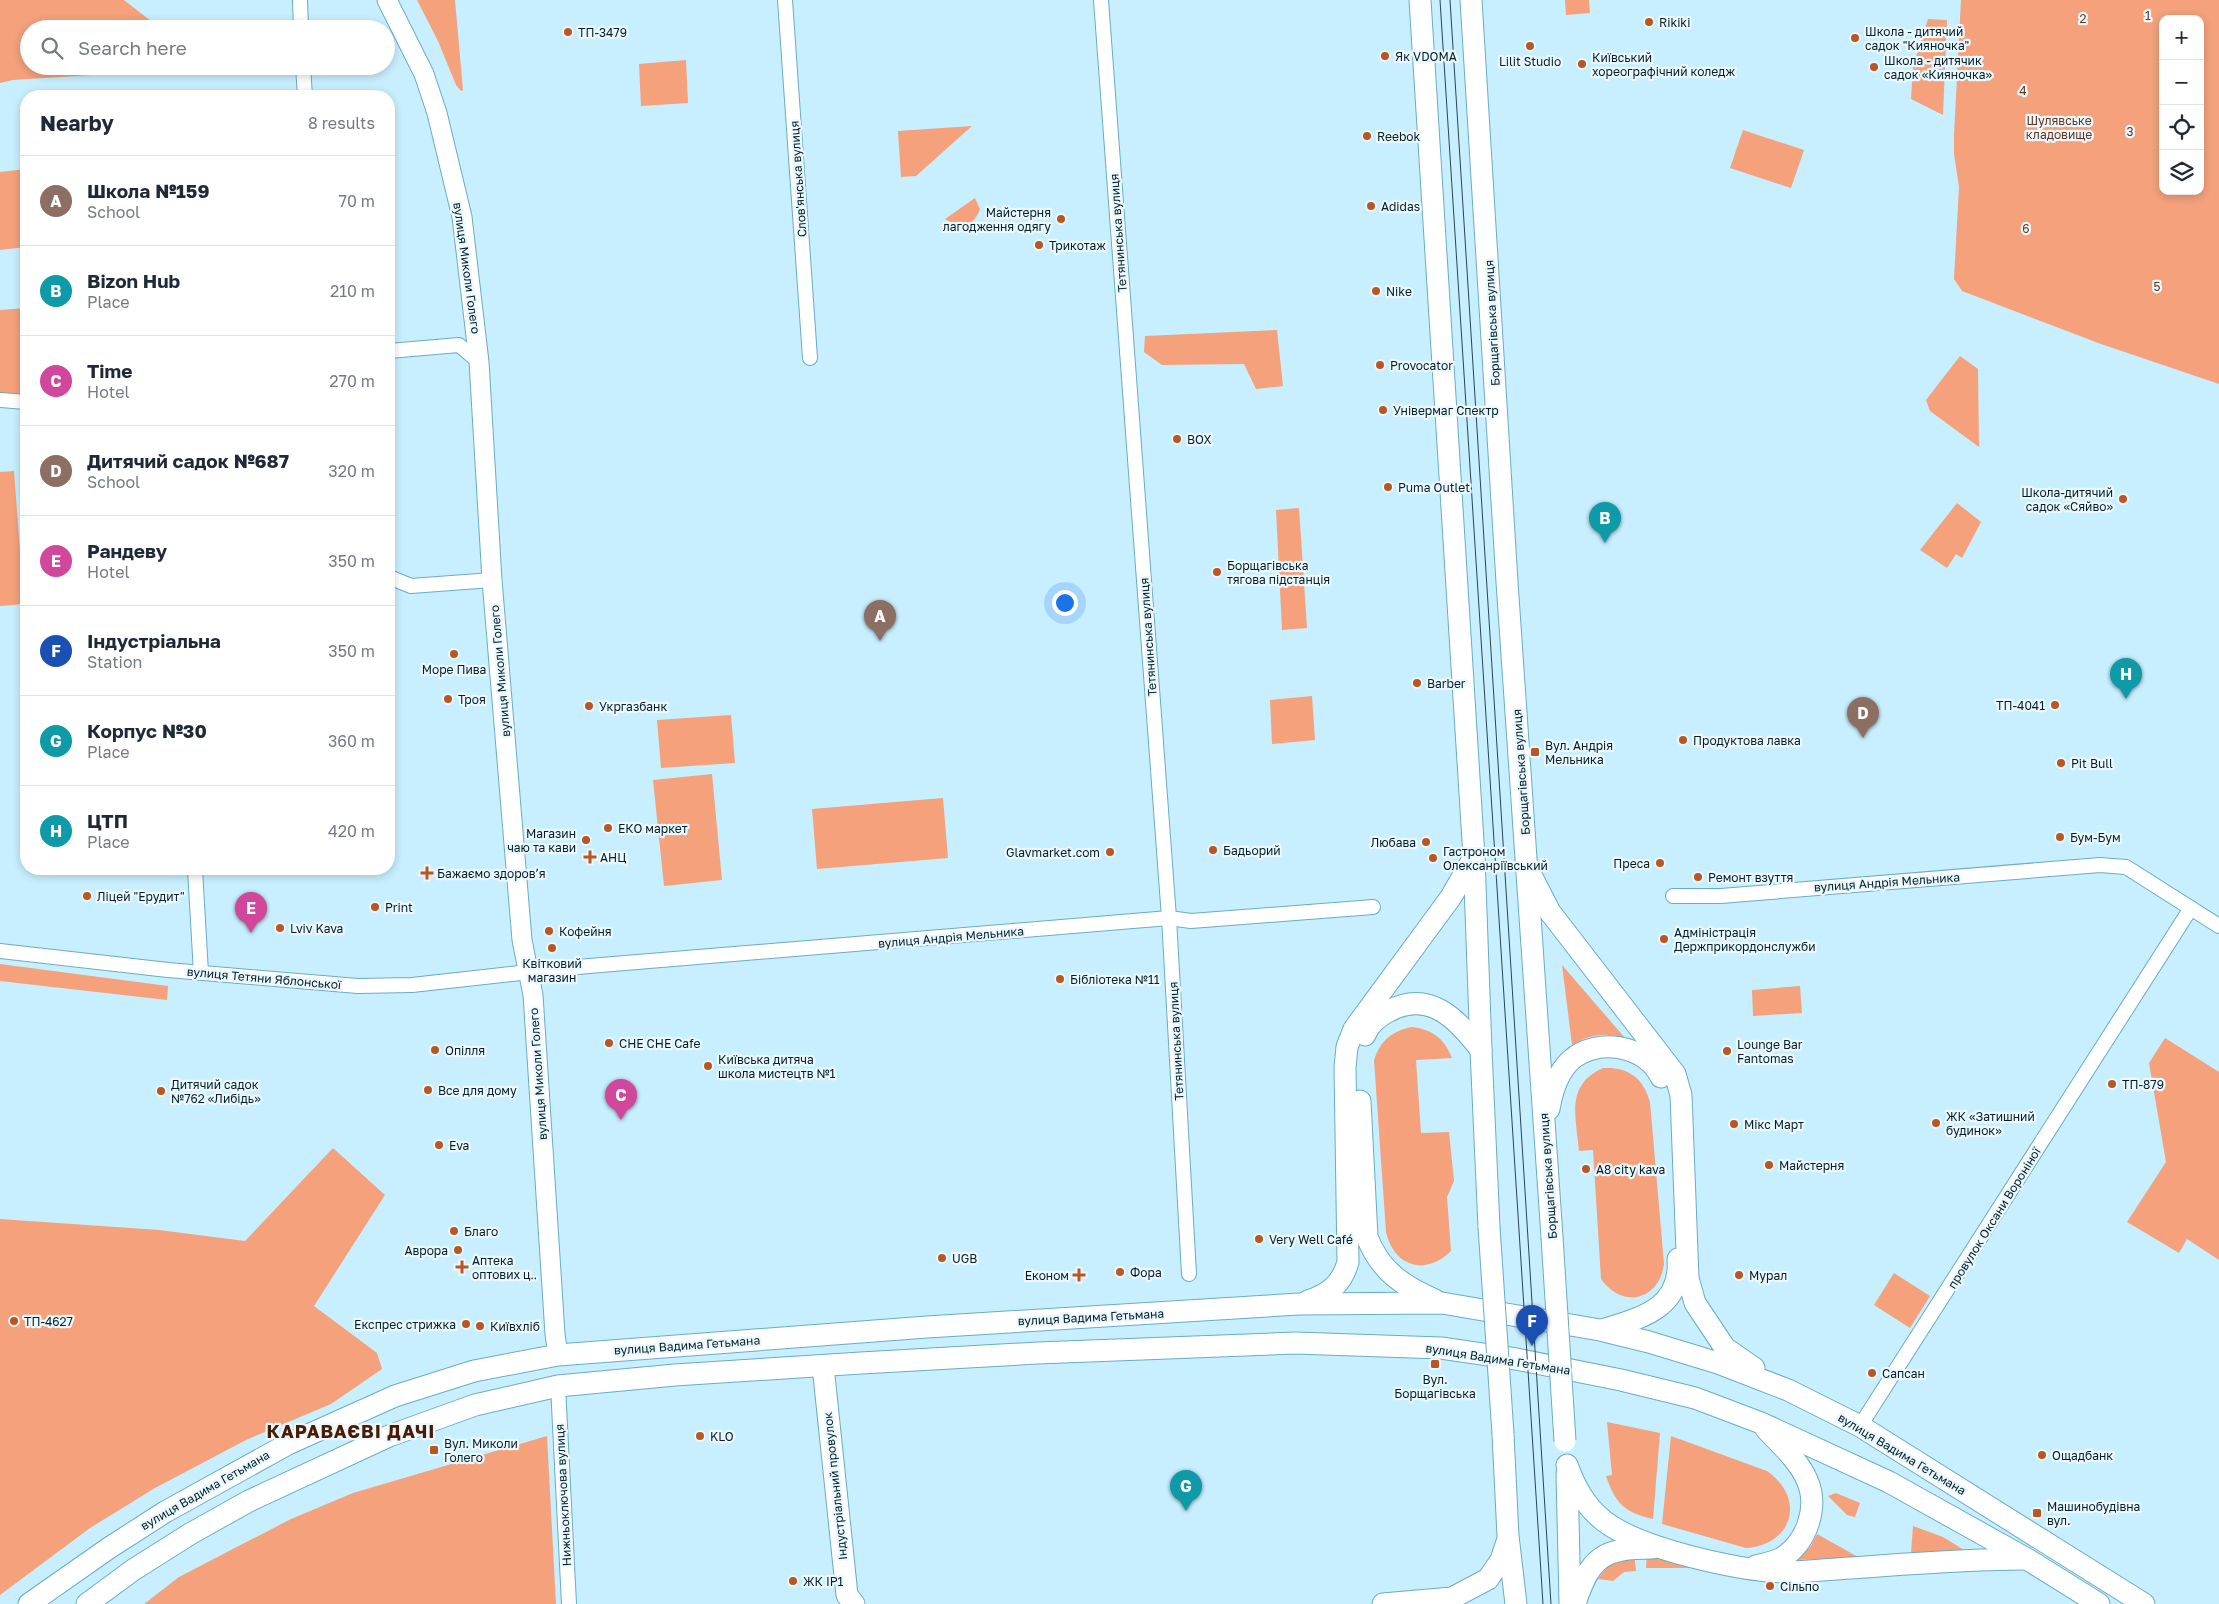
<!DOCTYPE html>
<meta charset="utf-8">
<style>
:root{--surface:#fff;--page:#f6f6f7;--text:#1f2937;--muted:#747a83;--line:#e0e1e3;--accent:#d93025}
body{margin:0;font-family:"Golos Text",sans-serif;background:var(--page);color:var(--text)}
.controls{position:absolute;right:15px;top:15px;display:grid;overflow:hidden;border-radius:10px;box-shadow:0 2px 8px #0003}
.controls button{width:45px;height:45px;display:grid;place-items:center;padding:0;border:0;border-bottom:1px solid var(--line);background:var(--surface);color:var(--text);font:25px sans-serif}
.you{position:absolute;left:1064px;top:602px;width:18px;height:18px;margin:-12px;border:4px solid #fff;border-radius:50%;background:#1a73e8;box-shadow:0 0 0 8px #1a73e833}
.badge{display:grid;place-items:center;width:32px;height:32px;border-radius:50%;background:var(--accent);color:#fff;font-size:16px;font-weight:700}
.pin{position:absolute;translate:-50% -41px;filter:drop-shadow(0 1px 2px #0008)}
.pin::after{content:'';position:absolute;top:26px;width:18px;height:15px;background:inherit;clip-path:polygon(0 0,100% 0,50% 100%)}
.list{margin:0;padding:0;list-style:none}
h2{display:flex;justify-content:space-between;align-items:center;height:65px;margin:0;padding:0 20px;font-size:21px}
h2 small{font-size:16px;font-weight:400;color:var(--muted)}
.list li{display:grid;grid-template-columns:32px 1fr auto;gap:15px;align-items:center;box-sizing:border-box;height:90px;padding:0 20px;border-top:1px solid var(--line)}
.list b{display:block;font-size:19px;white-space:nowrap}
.list p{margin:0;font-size:16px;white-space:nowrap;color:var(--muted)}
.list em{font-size:16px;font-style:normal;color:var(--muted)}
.icon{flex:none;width:28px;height:28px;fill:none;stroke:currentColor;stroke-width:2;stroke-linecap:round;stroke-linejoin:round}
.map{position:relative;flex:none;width:2219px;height:1604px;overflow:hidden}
.search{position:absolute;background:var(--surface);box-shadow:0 2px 8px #0003;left:20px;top:20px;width:375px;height:55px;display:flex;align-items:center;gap:12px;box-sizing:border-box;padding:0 18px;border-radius:28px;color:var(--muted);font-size:19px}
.panel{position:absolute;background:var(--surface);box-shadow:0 2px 8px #0003;left:20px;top:90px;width:375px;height:785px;border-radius:20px}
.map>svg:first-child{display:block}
.green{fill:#f4a17c;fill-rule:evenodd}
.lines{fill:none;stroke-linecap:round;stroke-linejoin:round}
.minor-casing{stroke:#6aabc5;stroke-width:16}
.secondary-casing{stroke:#6aabc5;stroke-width:21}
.primary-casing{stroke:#6aabc5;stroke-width:23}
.minor{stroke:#fff;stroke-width:14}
.secondary{stroke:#fff;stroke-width:19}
.primary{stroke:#fff;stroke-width:21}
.tram{stroke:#284651;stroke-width:1}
.primary-bridge-casing{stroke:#6aabc5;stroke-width:23;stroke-linecap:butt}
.primary-bridge{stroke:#fff;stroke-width:21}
.poi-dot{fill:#ba5622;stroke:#ebf8fd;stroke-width:2}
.labels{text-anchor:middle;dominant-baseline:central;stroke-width:4.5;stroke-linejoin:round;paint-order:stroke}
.park-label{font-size:12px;fill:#64341d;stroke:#ebf8fd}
.poi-label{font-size:12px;fill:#031f29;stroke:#ebf8fd;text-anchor:start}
.street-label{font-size:12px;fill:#031f29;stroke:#ebf8fd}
.district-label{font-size:18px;font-weight:bold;letter-spacing:1px;fill:#4a1a02;stroke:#ebf8fd}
</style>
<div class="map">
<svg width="2219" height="1604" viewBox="0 0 2219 1604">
<rect width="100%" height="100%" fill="#c8efff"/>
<g class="green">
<path d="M0,0H124L151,21V29H29V66H154L155,71L13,80L0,83Z"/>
<path d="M417,0H455L463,90L461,91L456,85L438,41Z"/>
<path d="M1565,0H1589L1590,13L1566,15Z"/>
<path d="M1961,0H2219V384L2101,344L1962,291L1954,279L1959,187L1954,154V135ZM2163,19H2200V191H2163Z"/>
<path d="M1928,19L1947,20L1943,115L1911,99L1913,67Z"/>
<path d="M686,60L688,103L641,106L639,64Z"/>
<path d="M972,126L916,176L901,177L898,131Z"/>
<path d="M1743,130L1804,150L1791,188L1730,168Z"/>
<path d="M26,169V247L0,250V172Z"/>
<path d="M975,198L980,209C973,228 960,228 945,219Z"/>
<path d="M26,308V403L0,402V310Z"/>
<path d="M1277,330L1283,386L1256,389L1244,364L1162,365L1144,352L1145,336Z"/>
<path d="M1960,356L1978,369L1979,447L1930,411L1926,400Z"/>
<path d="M14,471L24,604L0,606V472Z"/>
<path d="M1957,503L1981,522L1962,558L1956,554L1947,568L1920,550Z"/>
<path d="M1299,508L1307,628L1282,630L1276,510Z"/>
<path d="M1312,696L1315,740L1272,744L1270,700Z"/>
<path d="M731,715L735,763L661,768L657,720Z"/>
<path d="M712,774L722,880L664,886L653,780Z"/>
<path d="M943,798L948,858L817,869L812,809Z"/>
<path d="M0,964L168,986L167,1000L0,981Z"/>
<path d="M1562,965L1625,1038C1605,1032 1590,1034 1572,1045Z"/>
<path d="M1800,986L1802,1013L1753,1016L1752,990Z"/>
<path d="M1412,1027C1433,1030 1444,1038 1452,1058L1416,1060L1421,1133L1449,1132L1454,1181L1447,1197L1451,1251C1426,1276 1394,1267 1386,1232L1374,1060C1381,1040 1392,1031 1412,1027Z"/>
<path d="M2165,1038L2219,1072V1260L2187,1239L2179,1253L2127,1222L2166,1162L2149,1063Z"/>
<path d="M1603,1068C1628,1067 1643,1077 1650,1102L1664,1264C1659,1301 1622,1309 1601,1279L1593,1150L1579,1151C1576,1117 1565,1085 1603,1068Z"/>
<path d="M333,1148L385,1195L314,1306L377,1353L382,1369L331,1404L246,1440L155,1488L90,1528L0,1595V1219L159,1230L245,1241Z"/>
<path d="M1894,1273L1930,1296L1910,1328L1874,1305Z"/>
<path d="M1607,1422L1660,1433L1653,1519C1625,1513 1615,1503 1606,1476L1612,1475Z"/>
<path d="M547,1436L556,1604H144L179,1577L291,1519L353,1493Z"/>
<path d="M1671,1436L1767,1471C1806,1498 1793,1545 1746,1548L1662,1524Z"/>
<path d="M1836,1493L1860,1503L1855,1517L1847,1515L1828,1496Z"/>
<path d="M1913,1526L1943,1537L1964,1550L1911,1553Z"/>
<path d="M1817,1534L1858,1557L1795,1560L1811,1546Z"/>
<path d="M1634,1552L1636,1571L1624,1572L1613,1581L1598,1579L1607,1567Z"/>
<path d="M1647,1552L1711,1568H1646Z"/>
</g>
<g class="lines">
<defs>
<g id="minor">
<path d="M300,0L301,29"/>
<path d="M785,0L810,358"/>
<path d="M1101,0L1169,918L1189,1274"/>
<path d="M303,66L305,96"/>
<path d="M389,351L459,345L479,362"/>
<path d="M0,400L26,402"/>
<path d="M389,577L411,586L492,580"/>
<path d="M195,869L201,973"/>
<path d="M1673,896H1721L2100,865L2126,867L2219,926"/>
<path d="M0,951L168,970L358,986L412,985L565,968L1169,918L1191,921L1373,907"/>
<path d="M558,1386L569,1604"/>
<path d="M1860,1426L2191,908"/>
</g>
<path id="secondary" d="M387,0L424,74L437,113L462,217L479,362L492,580L522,940L533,995L555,1334L558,1355"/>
<g id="primary">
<path d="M1420,0L1474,857L1481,1050L1489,1227"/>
<path d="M1471,0L1507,582L1552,1237"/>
<path d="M1532,877L1550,912L1675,1074L1681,1095L1688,1278L1695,1303L1725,1348L1754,1368"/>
<path d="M1365,1035C1369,1024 1379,1016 1389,1011C1430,989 1458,1020 1481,1050"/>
<path d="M1360,1101L1367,1237C1380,1271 1403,1286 1435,1300"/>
<path d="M1549,1109C1552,1091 1557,1073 1571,1060C1597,1037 1646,1045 1661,1077"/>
<path d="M1308,1301C1329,1294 1342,1284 1348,1262L1345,1067L1347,1047L1354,1029L1451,897L1474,857"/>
<path d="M1602,1330C1640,1318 1682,1309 1678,1259"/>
<path d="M823,1366L847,1595L854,1604"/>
<path d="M1503,1434L1508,1536L1516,1604"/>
<path d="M1567,1465C1575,1487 1585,1506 1604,1521C1640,1549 1740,1571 1785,1572C1807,1572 1829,1569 1850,1568C1908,1564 1966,1559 2025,1559"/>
<path d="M1567,1474L1570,1604"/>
<path d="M1756,1566C1764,1564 1774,1562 1782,1558C1807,1542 1819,1507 1807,1480C1799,1461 1780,1444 1766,1429"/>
<path d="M29,1604L109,1548L165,1512L288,1444L395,1396L474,1371L558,1355L927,1327L1299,1304L1442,1303L1600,1330L1649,1342L1718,1363L1788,1390L1860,1426L2144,1604"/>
<path d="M87,1604L133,1570L190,1534L249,1501L389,1436L475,1405L558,1386L675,1375L861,1363L1038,1353L1295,1343L1441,1348L1516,1359L1621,1380L1695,1398L1761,1423L1889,1482L2027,1559L2099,1604"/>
<path d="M1383,1604L1452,1598L1488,1579L1501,1560L1507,1542"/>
<path d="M1575,1604C1590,1557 1603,1548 1652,1548"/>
</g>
</defs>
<use href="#minor" class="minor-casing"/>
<use href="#secondary" class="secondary-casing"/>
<use href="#primary" class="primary-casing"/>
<use href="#minor" class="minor"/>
<use href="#secondary" class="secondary"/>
<use href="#primary" class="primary"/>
<g class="tram">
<path d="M1440,0L1543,1604"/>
<path d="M1450,0L1551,1604"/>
</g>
<defs>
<g id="primary-bridge">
<path d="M1489,1227L1503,1434"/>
<path d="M1552,1237L1565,1441"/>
</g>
</defs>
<use href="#primary-bridge" class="primary-bridge-casing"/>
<use href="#primary-bridge" class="primary-bridge"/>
</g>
<g class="poi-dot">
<circle cx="1649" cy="22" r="5"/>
<circle cx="568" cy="32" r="5"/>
<circle cx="1855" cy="38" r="5"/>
<circle cx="1530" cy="46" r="5"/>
<circle cx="1385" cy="56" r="5"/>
<circle cx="1582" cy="64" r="5"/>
<circle cx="1874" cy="67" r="5"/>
<circle cx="1367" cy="136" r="5"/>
<circle cx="1371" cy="206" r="5"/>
<circle cx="1061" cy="219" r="5"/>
<circle cx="1039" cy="245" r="5"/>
<circle cx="1376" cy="291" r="5"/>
<circle cx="1380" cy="365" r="5"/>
<circle cx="1383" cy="410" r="5"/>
<circle cx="1177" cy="439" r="5"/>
<circle cx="1388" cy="487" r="5"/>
<circle cx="2123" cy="499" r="5"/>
<circle cx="1217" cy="572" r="5"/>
<circle cx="454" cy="654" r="5"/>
<circle cx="1417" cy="683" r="5"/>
<circle cx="448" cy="699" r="5"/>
<circle cx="2055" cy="705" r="5"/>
<circle cx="589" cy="706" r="5"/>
<circle cx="1683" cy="740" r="5"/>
<rect x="1530" y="747" width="10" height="10" rx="2.5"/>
<circle cx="2061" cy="763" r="5"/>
<circle cx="608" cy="828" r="5"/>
<circle cx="2060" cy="837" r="5"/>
<circle cx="586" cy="840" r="5"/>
<circle cx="1426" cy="842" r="5"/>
<circle cx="1213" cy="850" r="5"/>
<circle cx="1110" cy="852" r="5"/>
<path d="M587.5 849.5h5v5h5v5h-5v5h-5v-5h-5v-5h5z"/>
<circle cx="1433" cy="858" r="5"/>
<circle cx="1660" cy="863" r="5"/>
<path d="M424.5 865.5h5v5h5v5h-5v5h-5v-5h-5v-5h5z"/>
<circle cx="1698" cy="877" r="5"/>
<circle cx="87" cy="896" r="5"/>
<circle cx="375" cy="907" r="5"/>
<circle cx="280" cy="928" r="5"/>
<circle cx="549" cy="931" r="5"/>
<circle cx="1664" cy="939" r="5"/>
<circle cx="552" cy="948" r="5"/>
<circle cx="1060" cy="979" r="5"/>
<circle cx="609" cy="1043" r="5"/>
<circle cx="435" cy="1050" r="5"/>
<circle cx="1727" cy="1051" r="5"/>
<circle cx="708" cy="1066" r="5"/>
<circle cx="2112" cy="1084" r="5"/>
<circle cx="428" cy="1090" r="5"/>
<circle cx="161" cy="1091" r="5"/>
<circle cx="1936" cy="1123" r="5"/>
<circle cx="1734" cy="1124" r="5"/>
<circle cx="439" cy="1145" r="5"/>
<circle cx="1769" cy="1165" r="5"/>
<circle cx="1586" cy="1169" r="5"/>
<circle cx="454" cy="1231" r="5"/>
<circle cx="1259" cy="1239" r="5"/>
<circle cx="458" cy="1250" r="5"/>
<circle cx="942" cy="1258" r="5"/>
<path d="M459.5 1259.5h5v5h5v5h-5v5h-5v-5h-5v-5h5z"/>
<circle cx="1120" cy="1272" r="5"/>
<path d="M1076.5 1267.5h5v5h5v5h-5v5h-5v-5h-5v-5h5z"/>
<circle cx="1739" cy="1275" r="5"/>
<circle cx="14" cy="1321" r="5"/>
<circle cx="466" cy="1324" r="5"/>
<circle cx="480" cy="1326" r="5"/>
<rect x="1430" y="1359" width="10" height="10" rx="2.5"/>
<circle cx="1872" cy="1373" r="5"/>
<circle cx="700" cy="1436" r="5"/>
<rect x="429" y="1445" width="10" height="10" rx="2.5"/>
<circle cx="2042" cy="1455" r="5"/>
<rect x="2032" y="1508" width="10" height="10" rx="2.5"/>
<circle cx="793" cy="1581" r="5"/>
<circle cx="1770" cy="1586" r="5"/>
</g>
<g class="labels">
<g class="park-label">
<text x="2148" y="15">1</text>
<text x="2083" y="18">2</text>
<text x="2023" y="90">4</text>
<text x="2059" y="120">Шулявське<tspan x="2059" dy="14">кладовище</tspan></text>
<text x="2130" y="131">3</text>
<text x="2026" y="228">6</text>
<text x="2157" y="286">5</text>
</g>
<g class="poi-label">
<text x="1659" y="22">Rikiki</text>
<text x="1865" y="31">Школа - дитячий<tspan x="1865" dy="14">садок "Кияночка"</tspan></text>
<text x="578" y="32">ТП-3479</text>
<text x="1395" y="56">Як VDOMA</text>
<text x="1592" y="57">Київський<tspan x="1592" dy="14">хореографічний коледж</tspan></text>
<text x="1884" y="60">Школа - дитячик<tspan x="1884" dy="14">садок «Кияночка»</tspan></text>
<text x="1530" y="61" text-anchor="middle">Lilit Studio</text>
<text x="1377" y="136">Reebok</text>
<text x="1381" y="206">Adidas</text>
<text x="1051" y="212" text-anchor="end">Майстерня<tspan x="1051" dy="14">лагодження одягу</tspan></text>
<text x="1049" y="245">Трикотаж</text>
<text x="1386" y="291">Nike</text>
<text x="1390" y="365">Provocator</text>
<text x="1393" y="410">Універмаг Спектр</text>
<text x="1187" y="439">BOX</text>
<text x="1398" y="487">Puma Outlet</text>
<text x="2113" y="492" text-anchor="end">Школа-дитячий<tspan x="2113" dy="14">садок «Сяйво»</tspan></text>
<text x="1227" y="565">Борщагівська<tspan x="1227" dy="14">тягова підстанція</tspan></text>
<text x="454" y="669" text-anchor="middle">Море Пива</text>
<text x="1427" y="683">Barber</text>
<text x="458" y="699">Троя</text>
<text x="2045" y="705" text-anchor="end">ТП-4041</text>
<text x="599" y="706">Укргазбанк</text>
<text x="1693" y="740">Продуктова лавка</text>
<text x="1545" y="745">Вул. Андрія<tspan x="1545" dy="14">Мельника</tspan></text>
<text x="2071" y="763">Pit Bull</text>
<text x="618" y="828">ЕКО маркет</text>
<text x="576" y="833" text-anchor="end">Магазин<tspan x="576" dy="14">чаю та кави</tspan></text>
<text x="2070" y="837">Бум-Бум</text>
<text x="1416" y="842" text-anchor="end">Любава</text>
<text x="1223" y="850">Бадьорий</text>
<text x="1443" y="851">Гастроном<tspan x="1443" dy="14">Олексанріївський</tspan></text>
<text x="1100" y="852" text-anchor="end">Glavmarket.com</text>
<text x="600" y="857">АНЦ</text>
<text x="1650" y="863" text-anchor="end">Преса</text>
<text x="437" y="873">Бажаємо здоровʼя</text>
<text x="1708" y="877">Ремонт взуття</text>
<text x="97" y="896">Ліцей "Ерудит"</text>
<text x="385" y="907">Print</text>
<text x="290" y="928">Lviv Kava</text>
<text x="559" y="931">Кофейня</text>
<text x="1674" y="932">Адміністрація<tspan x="1674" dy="14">Держприкордонслужби</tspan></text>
<text x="552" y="963" text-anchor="middle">Квітковий<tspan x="552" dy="14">магазин</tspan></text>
<text x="1070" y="979">Бібліотека №11</text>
<text x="619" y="1043">CHE CHE Cafe</text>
<text x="1737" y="1044">Lounge Bar<tspan x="1737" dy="14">Fantomas</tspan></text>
<text x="445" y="1050">Опілля</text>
<text x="718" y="1059">Київська дитяча<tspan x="718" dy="14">школа мистецтв №1</tspan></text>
<text x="171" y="1084">Дитячий садок<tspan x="171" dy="14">№762 «Либідь»</tspan></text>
<text x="2122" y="1084">ТП-879</text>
<text x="438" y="1090">Все для дому</text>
<text x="1946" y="1116">ЖК «Затишний<tspan x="1946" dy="14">будинок»</tspan></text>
<text x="1744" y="1124">Мікс Март</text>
<text x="449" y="1145">Eva</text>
<text x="1779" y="1165">Майстерня</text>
<text x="1596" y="1169">A8 city kava</text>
<text x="464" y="1231">Благо</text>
<text x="1269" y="1239">Very Well Café</text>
<text x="448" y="1250" text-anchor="end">Аврора</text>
<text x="952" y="1258">UGB</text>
<text x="472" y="1260">Аптека<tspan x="472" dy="14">оптових ц‥</tspan></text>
<text x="1130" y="1272">Фора</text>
<text x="1069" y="1275" text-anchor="end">Економ</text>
<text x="1749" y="1275">Мурал</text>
<text x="24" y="1321">ТП-4627</text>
<text x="456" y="1324" text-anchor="end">Експрес стрижка</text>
<text x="490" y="1326">Київхліб</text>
<text x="1882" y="1373">Сапсан</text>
<text x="1435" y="1379" text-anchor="middle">Вул.<tspan x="1435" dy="14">Борщагівська</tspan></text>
<text x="710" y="1436">KLO</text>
<text x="444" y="1443">Вул. Миколи<tspan x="444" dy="14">Голего</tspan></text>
<text x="2052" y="1455">Ощадбанк</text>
<text x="2047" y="1506">Машинобудівна<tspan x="2047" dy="14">вул.</tspan></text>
<text x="803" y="1581">ЖК IP1</text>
<text x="1780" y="1586">Сільпо</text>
</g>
<g class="street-label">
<text transform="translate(798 179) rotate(-94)">Слов'янська вулиця</text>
<text transform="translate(1118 233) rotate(-94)">Тетянинська вулиця</text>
<text transform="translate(467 268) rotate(82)">вулиця Миколи Голего</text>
<text transform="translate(1492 323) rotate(-93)">Борщагівська вулиця</text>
<text transform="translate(1148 637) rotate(-94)">Тетянинська вулиця</text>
<text transform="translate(500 671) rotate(-95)">вулиця Миколи Голего</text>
<text transform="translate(1521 772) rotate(-94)">Борщагівська вулиця</text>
<text transform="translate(1887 882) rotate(-4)">вулиця Андрія Мельника</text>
<text transform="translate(951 937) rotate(-5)">вулиця Андрія Мельника</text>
<text transform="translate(264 978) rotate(5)">вулиця Тетяни Яблонської</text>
<text transform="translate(1176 1041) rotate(-93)">Тетянинська вулиця</text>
<text transform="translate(538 1074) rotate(-94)">вулиця Миколи Голего</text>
<text transform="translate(1548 1176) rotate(-94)">Борщагівська вулиця</text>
<text transform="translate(1994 1218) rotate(-58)">провулок Оксани Вороніної</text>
<text transform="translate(1091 1317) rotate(-3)">вулиця Вадима Гетьмана</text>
<text transform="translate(687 1345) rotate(-4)">вулиця Вадима Гетьмана</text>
<text transform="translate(1498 1359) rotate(9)">вулиця Вадима Гетьмана</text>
<text transform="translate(1902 1454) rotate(31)">вулиця Вадима Гетьмана</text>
<text transform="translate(835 1486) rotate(-96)">Індустріальний провулок</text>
<text transform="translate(205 1490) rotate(-30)">вулиця Вадима Гетьмана</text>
<text transform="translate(563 1495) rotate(-93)">Нижньоключова вулиця</text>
</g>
<g class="district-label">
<text x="351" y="1431">КАРАВАЄВІ ДАЧІ</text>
</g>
</g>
</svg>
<div class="controls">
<button>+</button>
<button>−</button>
<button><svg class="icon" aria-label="locate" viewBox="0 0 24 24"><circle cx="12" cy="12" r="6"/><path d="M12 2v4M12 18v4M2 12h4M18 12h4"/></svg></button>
<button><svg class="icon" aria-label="layers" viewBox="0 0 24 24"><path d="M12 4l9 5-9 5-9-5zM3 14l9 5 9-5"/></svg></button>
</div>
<div class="you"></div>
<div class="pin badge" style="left:880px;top:641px;background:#8d6e63">A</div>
<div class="pin badge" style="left:1605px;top:543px;background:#0f9aa8">B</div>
<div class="pin badge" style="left:621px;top:1120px;background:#d1479c">C</div>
<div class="pin badge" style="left:1863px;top:738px;background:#8d6e63">D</div>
<div class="pin badge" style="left:251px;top:933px;background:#d1479c">E</div>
<div class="pin badge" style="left:1532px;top:1346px;background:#1a4fb4">F</div>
<div class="pin badge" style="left:1186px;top:1511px;background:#0f9aa8">G</div>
<div class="pin badge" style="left:2126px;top:699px;background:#0f9aa8">H</div>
<div class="search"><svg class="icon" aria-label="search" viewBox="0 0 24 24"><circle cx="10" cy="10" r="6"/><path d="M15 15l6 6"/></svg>Search here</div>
<section class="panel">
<h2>Nearby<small>8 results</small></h2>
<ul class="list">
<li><span class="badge" style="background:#8d6e63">A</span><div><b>Школа №159</b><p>School</p></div><em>70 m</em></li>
<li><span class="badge" style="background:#0f9aa8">B</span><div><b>Bizon Hub</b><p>Place</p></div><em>210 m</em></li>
<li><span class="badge" style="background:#d1479c">C</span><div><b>Time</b><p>Hotel</p></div><em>270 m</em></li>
<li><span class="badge" style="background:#8d6e63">D</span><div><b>Дитячий садок №687</b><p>School</p></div><em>320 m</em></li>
<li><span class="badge" style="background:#d1479c">E</span><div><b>Рандеву</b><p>Hotel</p></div><em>350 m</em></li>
<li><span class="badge" style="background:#1a4fb4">F</span><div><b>Індустріальна</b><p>Station</p></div><em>350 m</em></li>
<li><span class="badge" style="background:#0f9aa8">G</span><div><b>Корпус №30</b><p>Place</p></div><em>360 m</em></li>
<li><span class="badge" style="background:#0f9aa8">H</span><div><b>ЦТП</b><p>Place</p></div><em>420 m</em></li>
</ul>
</section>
</div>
